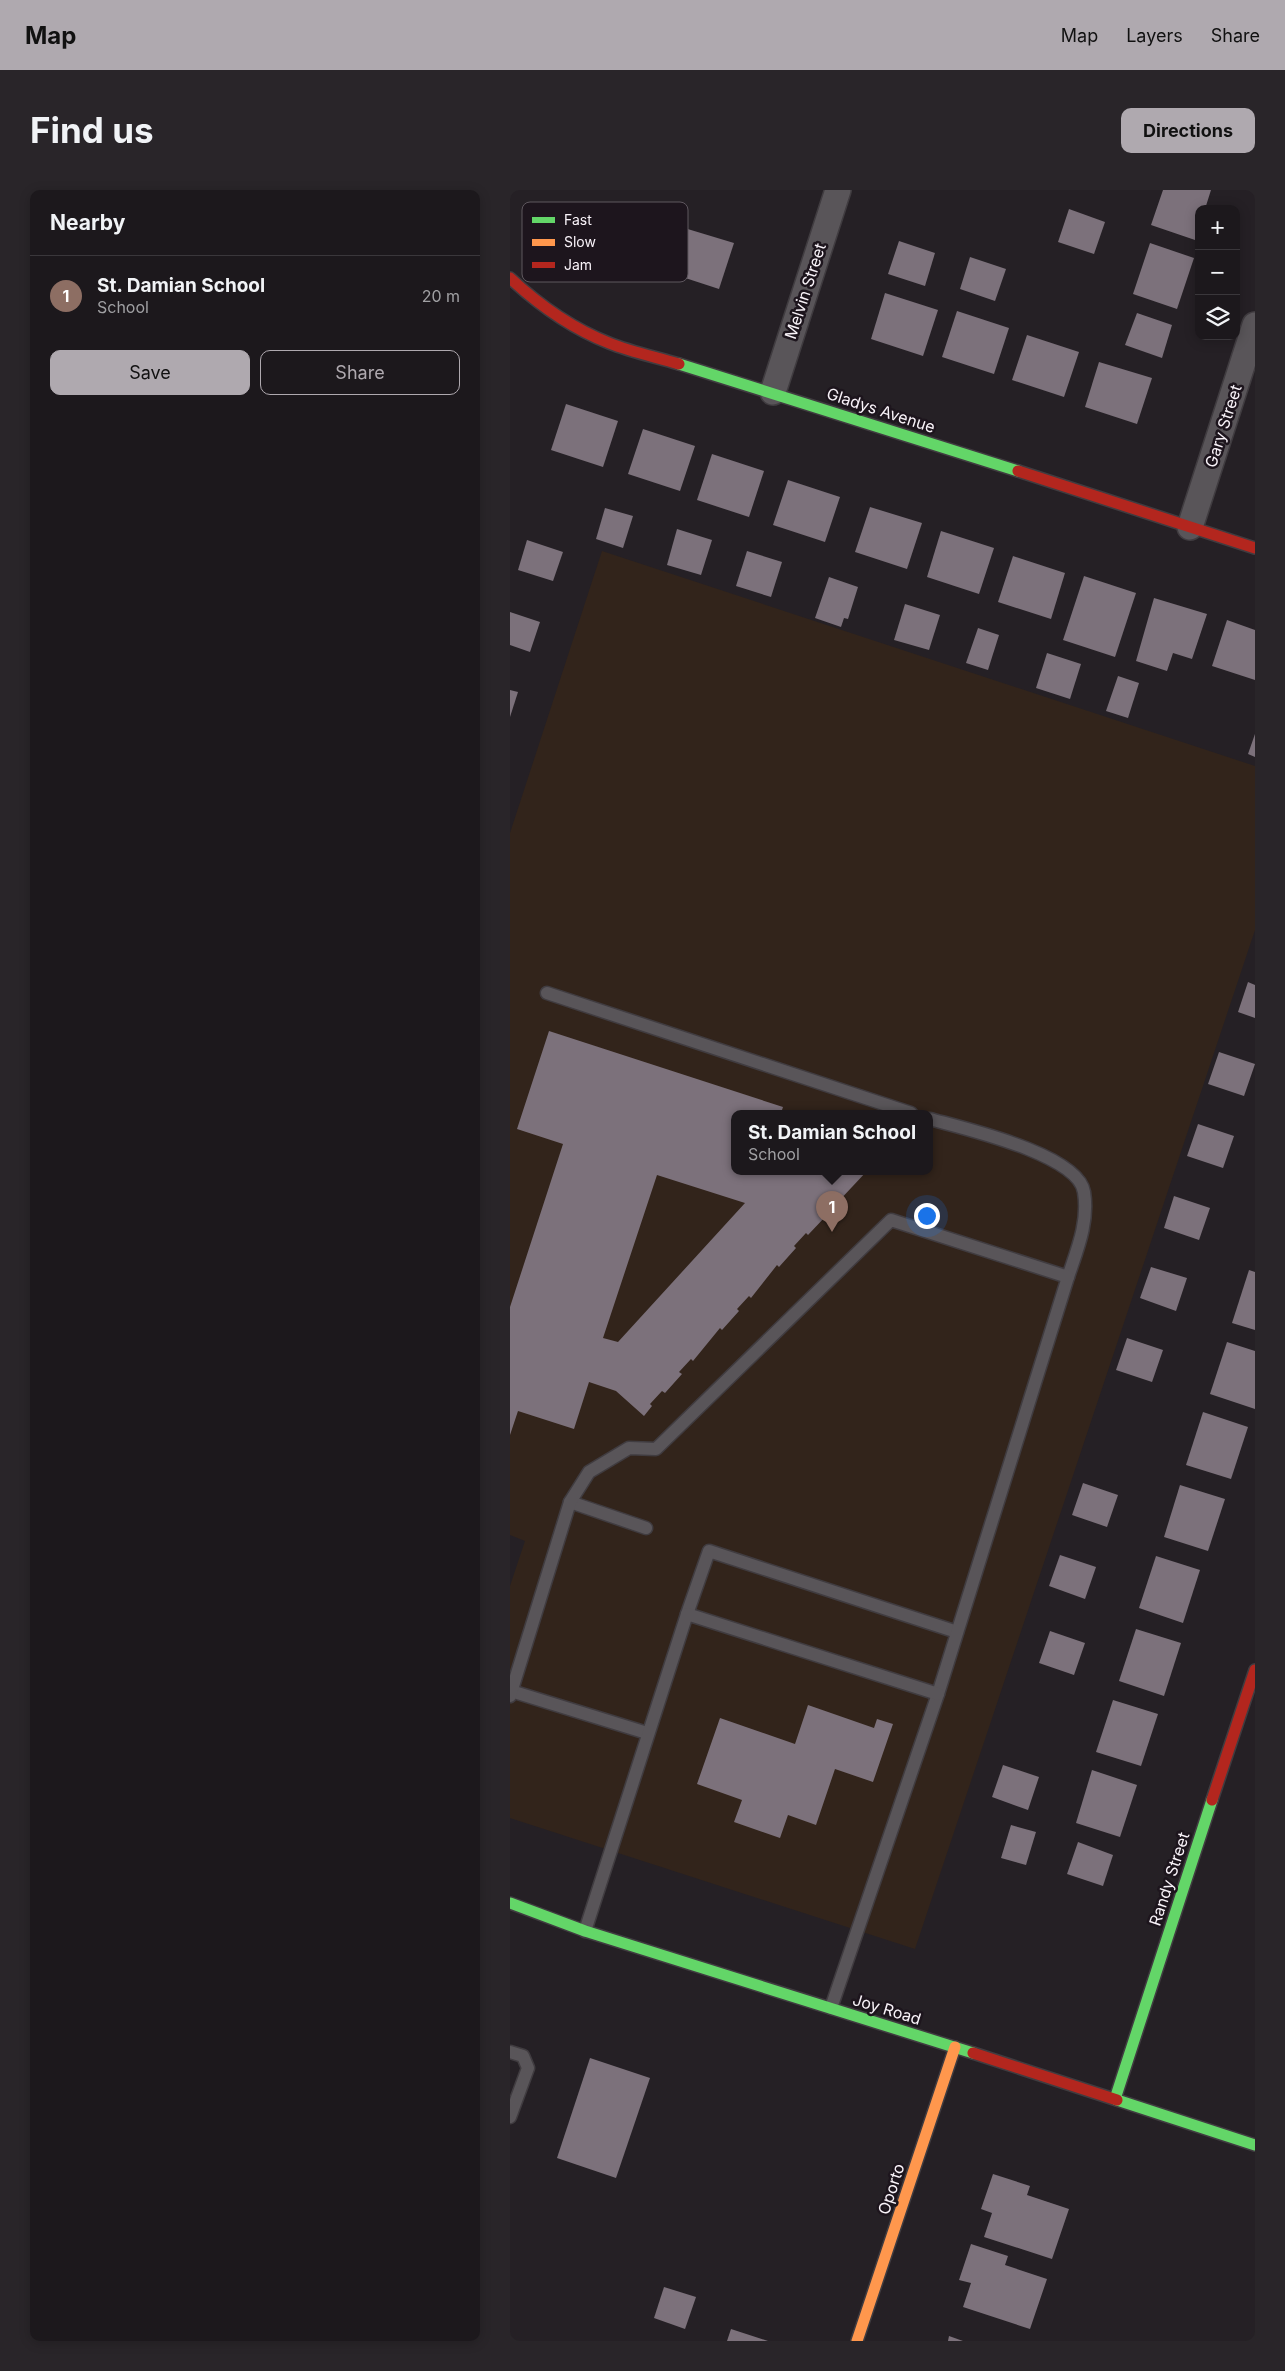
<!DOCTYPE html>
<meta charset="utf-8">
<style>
:root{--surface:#1c181c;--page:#292529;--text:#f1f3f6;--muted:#a0a0a3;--line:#3a373b;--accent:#afa9af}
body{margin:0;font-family:Inter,sans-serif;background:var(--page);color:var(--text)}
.controls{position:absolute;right:15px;top:15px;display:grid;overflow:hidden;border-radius:10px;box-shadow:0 2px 12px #0003}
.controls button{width:45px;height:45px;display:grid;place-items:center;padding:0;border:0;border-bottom:1px solid var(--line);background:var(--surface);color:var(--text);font:25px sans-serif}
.you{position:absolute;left:416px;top:1025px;width:18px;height:18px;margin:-12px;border:4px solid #fff;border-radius:50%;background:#1a73e8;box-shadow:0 0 0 8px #1a73e833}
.badge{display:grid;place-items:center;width:32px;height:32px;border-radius:50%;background:var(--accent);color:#fff;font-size:16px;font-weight:700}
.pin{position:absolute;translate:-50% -41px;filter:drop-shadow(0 1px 2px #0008)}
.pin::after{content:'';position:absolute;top:26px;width:18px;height:15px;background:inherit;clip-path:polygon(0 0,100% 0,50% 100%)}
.popup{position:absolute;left:221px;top:920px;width:202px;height:65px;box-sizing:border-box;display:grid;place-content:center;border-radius:10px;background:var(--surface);filter:drop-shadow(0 1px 4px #0005);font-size:16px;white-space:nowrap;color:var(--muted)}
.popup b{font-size:19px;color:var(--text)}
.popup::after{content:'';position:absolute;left:50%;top:100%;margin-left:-10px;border:10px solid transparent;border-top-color:var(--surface)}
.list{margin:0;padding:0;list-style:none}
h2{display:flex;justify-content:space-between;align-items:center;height:65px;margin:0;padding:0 20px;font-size:21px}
h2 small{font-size:16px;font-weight:400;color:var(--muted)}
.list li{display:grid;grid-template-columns:32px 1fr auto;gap:15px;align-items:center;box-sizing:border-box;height:80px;padding:0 20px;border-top:1px solid var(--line)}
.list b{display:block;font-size:19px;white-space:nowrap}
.list p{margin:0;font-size:16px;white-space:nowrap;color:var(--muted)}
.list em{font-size:16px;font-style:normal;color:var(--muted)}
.actions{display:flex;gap:10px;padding:15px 20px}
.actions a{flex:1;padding:11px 0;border:1px solid var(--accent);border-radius:10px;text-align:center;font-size:18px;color:var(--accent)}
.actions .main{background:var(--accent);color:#111}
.icon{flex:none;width:28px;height:28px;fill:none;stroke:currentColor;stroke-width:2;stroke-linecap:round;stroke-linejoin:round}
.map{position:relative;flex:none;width:745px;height:2151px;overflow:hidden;border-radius:10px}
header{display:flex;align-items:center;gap:30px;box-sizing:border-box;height:70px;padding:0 25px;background:var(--accent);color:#111}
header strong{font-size:24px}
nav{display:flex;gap:28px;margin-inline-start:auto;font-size:18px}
.intro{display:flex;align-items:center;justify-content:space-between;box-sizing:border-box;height:120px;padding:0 30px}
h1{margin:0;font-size:35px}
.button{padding:12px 22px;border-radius:10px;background:var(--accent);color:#111;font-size:18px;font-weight:700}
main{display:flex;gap:30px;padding:0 30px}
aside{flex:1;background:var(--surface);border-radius:10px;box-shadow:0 2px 12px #0003}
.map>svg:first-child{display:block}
.education{fill:#32241b;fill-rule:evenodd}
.building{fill:#7c717b;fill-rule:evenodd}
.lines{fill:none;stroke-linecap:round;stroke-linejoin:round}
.lane-casing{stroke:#403c40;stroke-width:15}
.street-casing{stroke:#403c40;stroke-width:28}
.fast-casing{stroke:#403c40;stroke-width:14}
.slow-casing{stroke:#403c40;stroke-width:14}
.jam-casing{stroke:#403c40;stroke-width:14}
.lane{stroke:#595559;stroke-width:12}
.street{stroke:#595559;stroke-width:25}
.fast{stroke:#63d668;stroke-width:11}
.slow{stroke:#ff974d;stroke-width:11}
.jam{stroke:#b3261e;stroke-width:11}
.labels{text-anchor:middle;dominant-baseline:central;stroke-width:5;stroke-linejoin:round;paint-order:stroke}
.street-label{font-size:16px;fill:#f9f3f9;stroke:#1d151d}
.key{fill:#1d151d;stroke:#5f585f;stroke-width:1}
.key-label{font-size:14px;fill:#f9f3f9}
</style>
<header>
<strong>Map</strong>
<nav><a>Map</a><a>Layers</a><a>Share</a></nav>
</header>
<div class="intro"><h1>Find us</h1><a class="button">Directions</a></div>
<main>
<aside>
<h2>Nearby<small></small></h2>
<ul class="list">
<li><span class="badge" style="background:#8d6e63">1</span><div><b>St. Damian School</b><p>School</p></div><em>20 m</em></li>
</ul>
<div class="actions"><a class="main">Save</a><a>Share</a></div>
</aside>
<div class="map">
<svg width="745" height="2151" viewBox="0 0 745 2151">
<rect width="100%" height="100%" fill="#252025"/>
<path class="education" d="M92,361L745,576V740L405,1759L0,1628V1396L15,1351L0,1345V643ZM225,923H420V981H225Z"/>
<g class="building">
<path d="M653,0H701L695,19H689V37L685,50L641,35Z"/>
<path d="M559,19L595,32L584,64L548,52Z"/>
<path d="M171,37L224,53L209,99L157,82Z"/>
<path d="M389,51L425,63L415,96L378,84Z"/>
<path d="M640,53L684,68L667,119L623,104Z"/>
<path d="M460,67L496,79L485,111L450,99Z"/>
<path d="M375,103L428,120L413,166L361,149Z"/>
<path d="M447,121L499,138L484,184L432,167Z"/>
<path d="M627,123L662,135L652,168L615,155Z"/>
<path d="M517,145L569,162L554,207L502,190Z"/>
<path d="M589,172L642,188L627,234L575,217Z"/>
<path d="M56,214L108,231L93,277L41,260Z"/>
<path d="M133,239L185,256L170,301L118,284Z"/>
<path d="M202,264L254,281L239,327L187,310Z"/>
<path d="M278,290L330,307L315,352L263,335Z"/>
<path d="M360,317L412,333L397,379L345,362Z"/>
<path d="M95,318L123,326L113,358L86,349Z"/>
<path d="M167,339L202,350L191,385L157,375Z"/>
<path d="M431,341L484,358L469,404L417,387Z"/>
<path d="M17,350L53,362L43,391L8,380Z"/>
<path d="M237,361L272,372L261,407L226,396Z"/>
<path d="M503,366L555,383L541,429L488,412Z"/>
<path d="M574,386L626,403L605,467L553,450Z"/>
<path d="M319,387L348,397L338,429L334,428L331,437L305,428Z"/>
<path d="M644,408L697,424L682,469L663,463L657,481L626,471Z"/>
<path d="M395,414L430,425L419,460L384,450Z"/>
<path d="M0,422L30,432L20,462L0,455Z"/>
<path d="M717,430L745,440V490L702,476Z"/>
<path d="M468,438L489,445L478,480L456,473Z"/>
<path d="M537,463L571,474L560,509L526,498Z"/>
<path d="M608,486L629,493L618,528L596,521Z"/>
<path d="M0,500L8,502L0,527Z"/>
<path d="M745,544V567L738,564Z"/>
<path d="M738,792L745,795V828L728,822Z"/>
<path d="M39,841L273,917L271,923H225V981H357L327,1013L325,1011L313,1025L315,1027L298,1045L296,1043L284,1056L286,1058L269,1077L267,1075L241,1108L239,1106L227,1119L229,1121L212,1140L210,1138L183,1171L181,1169L169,1182L172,1184L155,1203L152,1201L140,1214L142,1216L134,1226L106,1201L79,1192L64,1239L8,1221L0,1245V1117L53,954L7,939ZM147,985L235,1013L108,1152L93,1148Z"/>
<path d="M709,862L745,874L734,906L698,894Z"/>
<path d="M688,934L724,946L713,978L677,966Z"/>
<path d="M664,1006L700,1018L689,1050L654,1038Z"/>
<path d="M641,1077L677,1088L666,1121L630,1108Z"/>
<path d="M739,1080L745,1082V1140L722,1133Z"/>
<path d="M617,1148L653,1160L642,1192L606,1180Z"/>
<path d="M717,1152L745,1161V1219L700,1204Z"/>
<path d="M693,1222L738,1237L721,1289L676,1275Z"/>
<path d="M573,1293L608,1305L597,1337L562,1325Z"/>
<path d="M670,1295L715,1309L698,1361L654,1347Z"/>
<path d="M550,1365L586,1377L575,1409L539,1396Z"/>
<path d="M646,1366L690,1380L673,1433L629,1418Z"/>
<path d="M626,1439L671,1453L654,1506L609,1491Z"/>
<path d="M540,1441L575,1453L564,1485L529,1473Z"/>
<path d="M603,1510L648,1524L631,1576L586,1562Z"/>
<path d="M298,1515L364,1538L367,1529L383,1534L363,1592L325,1579L306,1635L278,1625L270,1648L224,1632L232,1610L187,1594L210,1528L285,1554Z"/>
<path d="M493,1575L529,1587L518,1620L482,1607Z"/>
<path d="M582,1580L627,1595L610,1647L566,1633Z"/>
<path d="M501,1635L526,1642L516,1675L491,1668Z"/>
<path d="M568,1652L603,1665L593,1696L557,1684Z"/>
<path d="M80,1868L140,1888L106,1988L47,1968Z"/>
<path d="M483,1984L520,1996L517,2005L559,2019L542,2069L474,2047L482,2023L471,2019Z"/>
<path d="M461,2054L498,2066L495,2075L537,2089L520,2139L453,2117L461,2093L449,2090Z"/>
<path d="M154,2097L186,2107L175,2139L144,2128Z"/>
<path d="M221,2139L258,2151H217Z"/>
<path d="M439,2146L453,2151H438Z"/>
</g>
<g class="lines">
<defs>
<g id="lane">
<path d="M37,803L401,923"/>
<path d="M420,929C452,938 568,964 574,1002C579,1032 567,1060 558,1087"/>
<path d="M60,1312L136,1338"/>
<path d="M177,1424L199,1361L447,1442"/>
<path d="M1,1501L137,1543"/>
<path d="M0,1506L60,1312L79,1282L119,1258L146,1259L381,1030L558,1087L428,1504L321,1818"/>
<path d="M75,1741L177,1424L428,1504"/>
<path d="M0,1862L13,1866L18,1878L0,1927"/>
</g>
<g id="street">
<path d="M263,202L328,0"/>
<path d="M680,337L745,135"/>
</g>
<g id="fast">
<path d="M169,174L508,281"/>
<path d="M0,1713L75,1741L463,1863"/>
<path d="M605,1909L702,1610"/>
<path d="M607,1910L745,1955"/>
</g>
<path id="slow" d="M347,2151L445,1857"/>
<g id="jam">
<path d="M0,88C29,115 61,138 99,153C121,162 146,167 169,174"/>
<path d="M508,281L745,358"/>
<path d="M702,1610L745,1480"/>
<path d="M463,1863L607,1910"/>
</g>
</defs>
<use href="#lane" class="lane-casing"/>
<use href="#street" class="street-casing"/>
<use href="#fast" class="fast-casing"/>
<use href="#slow" class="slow-casing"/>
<use href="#jam" class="jam-casing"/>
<use href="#lane" class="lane"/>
<use href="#street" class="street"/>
<use href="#fast" class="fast"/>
<use href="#slow" class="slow"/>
<use href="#jam" class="jam"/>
</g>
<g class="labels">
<g class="street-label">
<text transform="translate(295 101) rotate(-72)">Melvin Street</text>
<text transform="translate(371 220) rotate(18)">Gladys Avenue</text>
<text transform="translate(713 236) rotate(-72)">Gary Street</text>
<text transform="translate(659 1689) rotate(-72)">Randy Street</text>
<text transform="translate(377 1819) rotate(17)">Joy Road</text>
<text transform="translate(381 1999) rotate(-72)">Oporto</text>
</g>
</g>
<rect x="12" y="12" width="166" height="80" rx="8" class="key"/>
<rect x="22" y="27" width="23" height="6" fill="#63d668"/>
<rect x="22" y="49" width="23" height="7" fill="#ff974d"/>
<rect x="22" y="72" width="23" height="6" fill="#b3261e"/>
<g class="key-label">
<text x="54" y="35">Fast</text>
<text x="54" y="57">Slow</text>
<text x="54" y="80">Jam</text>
</g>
</svg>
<div class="controls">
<button>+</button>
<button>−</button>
<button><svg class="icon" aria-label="layers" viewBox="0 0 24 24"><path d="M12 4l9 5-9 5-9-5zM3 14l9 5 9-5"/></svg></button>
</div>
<div class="you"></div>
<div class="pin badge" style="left:322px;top:1042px;background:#8d6e63">1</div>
<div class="popup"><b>St. Damian School</b>School</div>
</div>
</main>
